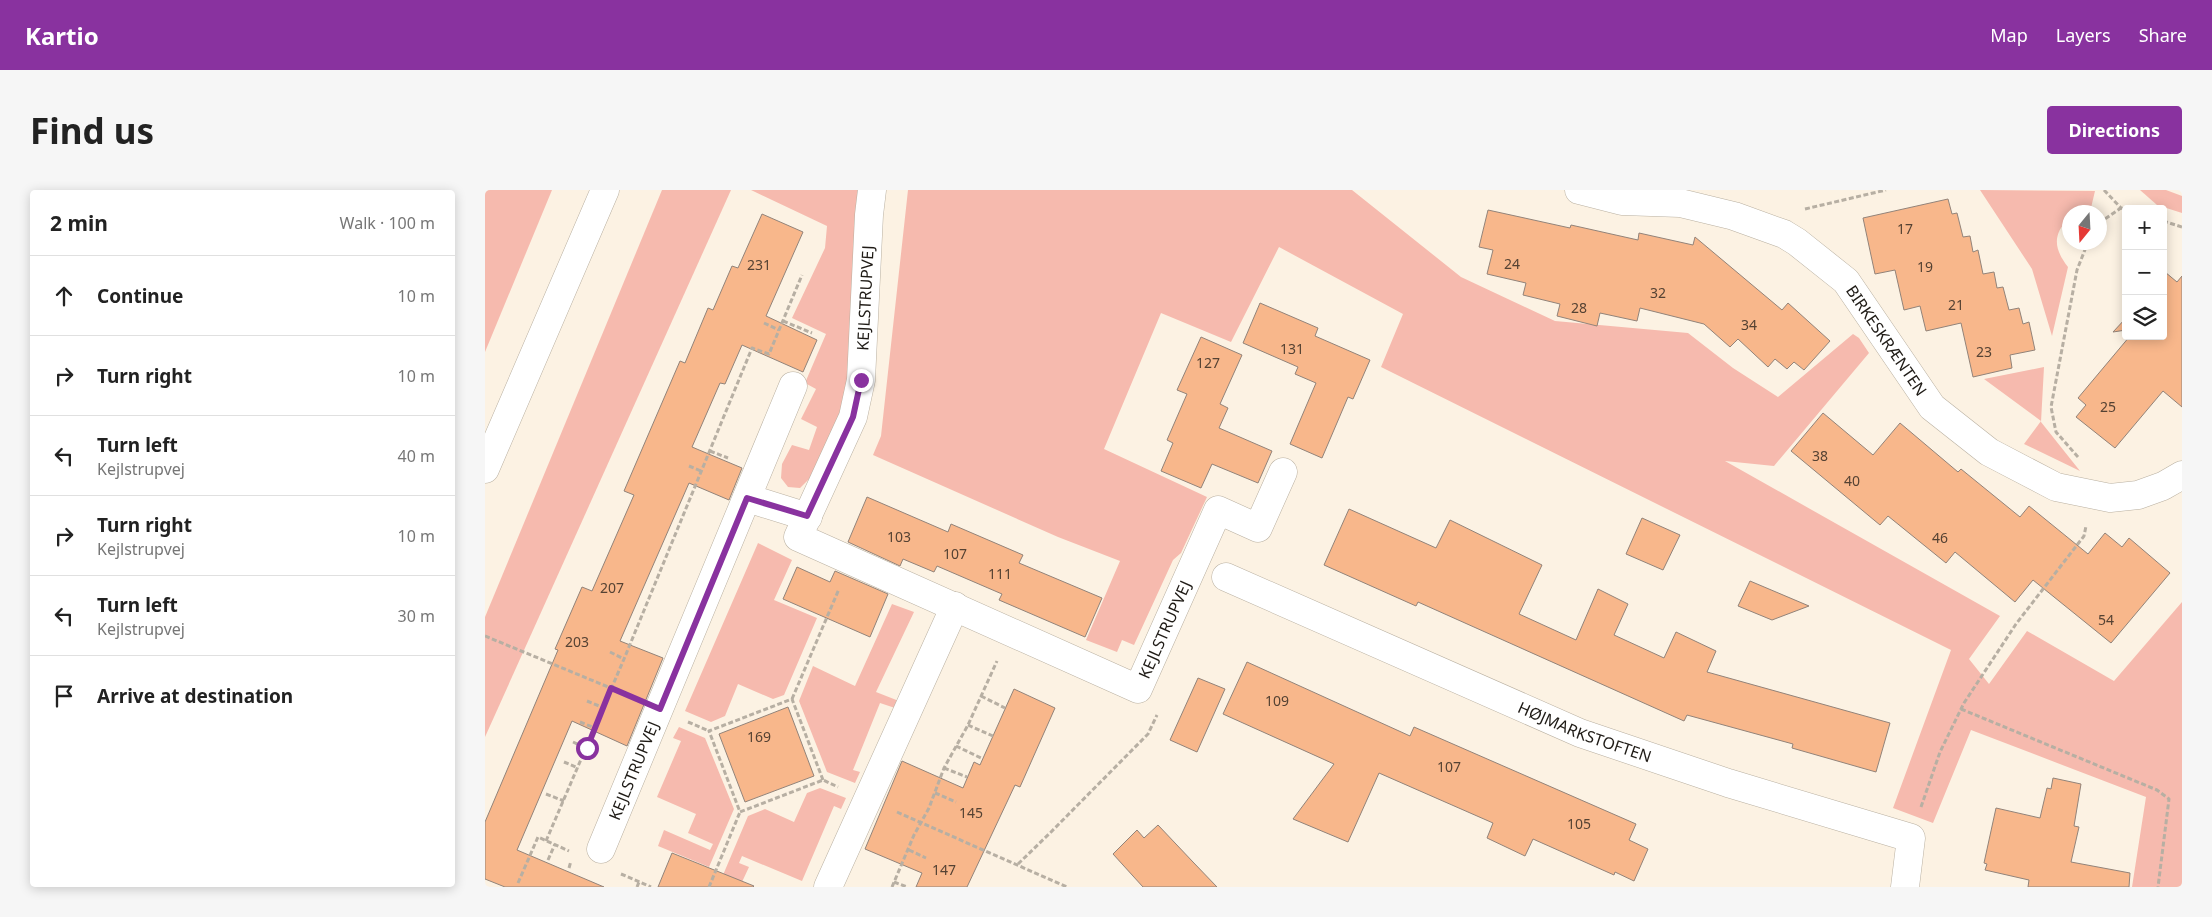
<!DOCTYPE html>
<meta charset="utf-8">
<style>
:root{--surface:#fff;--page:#f6f6f6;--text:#222;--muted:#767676;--line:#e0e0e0;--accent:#89329f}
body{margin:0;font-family:"Noto Sans",sans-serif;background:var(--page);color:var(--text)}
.controls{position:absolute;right:15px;top:15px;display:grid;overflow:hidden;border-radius:5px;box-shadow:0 2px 12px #0003}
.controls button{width:45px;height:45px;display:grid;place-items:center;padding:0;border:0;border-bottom:1px solid var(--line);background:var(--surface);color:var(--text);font:25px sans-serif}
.compass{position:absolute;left:1577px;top:15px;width:45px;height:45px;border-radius:50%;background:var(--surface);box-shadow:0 2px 12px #0003;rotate:198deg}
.stop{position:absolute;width:15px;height:15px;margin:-11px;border:4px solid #89329f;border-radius:50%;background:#fff}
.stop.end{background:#89329f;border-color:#fff;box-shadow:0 1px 5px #0008}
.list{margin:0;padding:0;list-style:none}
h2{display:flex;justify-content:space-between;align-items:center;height:65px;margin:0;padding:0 20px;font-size:21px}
h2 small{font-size:16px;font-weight:400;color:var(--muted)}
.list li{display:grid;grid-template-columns:32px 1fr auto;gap:15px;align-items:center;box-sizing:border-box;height:80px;padding:0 20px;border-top:1px solid var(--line)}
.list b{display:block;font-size:19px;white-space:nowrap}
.list p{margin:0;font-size:16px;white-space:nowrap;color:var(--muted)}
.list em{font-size:16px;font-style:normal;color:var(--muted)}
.icon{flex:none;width:28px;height:28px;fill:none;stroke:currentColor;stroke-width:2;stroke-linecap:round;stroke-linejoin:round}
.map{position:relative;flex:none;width:1697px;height:697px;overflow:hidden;border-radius:5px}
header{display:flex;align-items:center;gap:30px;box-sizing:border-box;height:70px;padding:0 25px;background:var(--accent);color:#fff}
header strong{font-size:24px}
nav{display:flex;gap:28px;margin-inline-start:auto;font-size:18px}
.intro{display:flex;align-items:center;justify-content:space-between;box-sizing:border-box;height:120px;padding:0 30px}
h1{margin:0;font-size:35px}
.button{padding:12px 22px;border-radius:5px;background:var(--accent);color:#fff;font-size:18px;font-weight:700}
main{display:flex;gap:30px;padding:0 30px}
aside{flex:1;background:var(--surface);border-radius:5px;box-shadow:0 2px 12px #0003}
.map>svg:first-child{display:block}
.green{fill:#f6baae}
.building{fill:#f8b78b;stroke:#928379}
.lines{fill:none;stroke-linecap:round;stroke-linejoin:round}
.minor-casing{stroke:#b9b0a1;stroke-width:29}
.tertiary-casing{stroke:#b9b0a1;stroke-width:29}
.path{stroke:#b7afa3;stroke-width:3;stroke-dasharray:5 2.5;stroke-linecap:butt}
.minor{stroke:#fff;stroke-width:28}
.tertiary{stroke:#fff;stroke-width:28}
.route{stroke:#89329f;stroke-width:6}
.labels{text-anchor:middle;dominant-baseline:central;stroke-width:4;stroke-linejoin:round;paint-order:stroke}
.number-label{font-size:14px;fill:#554233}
.street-label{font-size:16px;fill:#1f1b16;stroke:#fff}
</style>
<header>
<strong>Kartio</strong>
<nav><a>Map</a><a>Layers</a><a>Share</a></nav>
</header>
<div class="intro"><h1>Find us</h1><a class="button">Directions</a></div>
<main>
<aside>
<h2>2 min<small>Walk · 100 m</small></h2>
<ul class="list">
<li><svg class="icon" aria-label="ahead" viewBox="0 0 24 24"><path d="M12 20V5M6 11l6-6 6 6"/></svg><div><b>Continue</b></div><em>10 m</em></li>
<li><svg class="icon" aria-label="right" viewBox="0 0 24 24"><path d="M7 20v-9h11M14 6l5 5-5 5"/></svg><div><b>Turn right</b></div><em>10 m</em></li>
<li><svg class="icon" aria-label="left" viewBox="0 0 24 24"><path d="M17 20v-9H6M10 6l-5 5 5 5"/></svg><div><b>Turn left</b><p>Kejlstrupvej</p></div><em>40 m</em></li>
<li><svg class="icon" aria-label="right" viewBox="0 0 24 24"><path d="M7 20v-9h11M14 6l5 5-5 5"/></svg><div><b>Turn right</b><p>Kejlstrupvej</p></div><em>10 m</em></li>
<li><svg class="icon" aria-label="left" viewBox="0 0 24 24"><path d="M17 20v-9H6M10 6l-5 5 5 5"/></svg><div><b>Turn left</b><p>Kejlstrupvej</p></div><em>30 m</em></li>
<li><svg class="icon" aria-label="arrive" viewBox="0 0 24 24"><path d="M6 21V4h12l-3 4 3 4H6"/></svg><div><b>Arrive at destination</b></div></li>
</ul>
</aside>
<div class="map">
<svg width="1697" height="697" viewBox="0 0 1697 697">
<rect width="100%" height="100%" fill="#fcf2e3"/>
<g class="green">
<path d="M0,0H67L0,162Z"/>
<path d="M177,0H246L0,547V427Z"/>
<path d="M266,0H381L361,210L328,285L315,298L303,297L296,288L297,274L307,255L324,260L332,237L316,229L331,199L320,193L341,144L307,128L340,58L342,36Z"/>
<path d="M423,0H867L976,87L1070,131L1203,143L1248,178L1293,207L1368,144L1374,148L1384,163L1289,276L1240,271L1515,426L1484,469L1504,494L1542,441L1629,491L1697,412V697H1647L1661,607L1486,540L1448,633L1408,618L1466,460L896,177L918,124L794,57L746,152L676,123L619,259L722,307L696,363L688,370L649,455L637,450L632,462L601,450L635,371L573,347L388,265L396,246Z"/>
<path d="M1495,0L1610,1L1605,22H1584V28C1567,45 1569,59 1583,77L1567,146L1547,79Z"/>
<path d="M1655,0H1681L1697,6V23L1672,15Z"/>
<path d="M1559,177L1556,232L1595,281L1539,254L1556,231L1499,189Z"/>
<path d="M273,353L307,370L289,410L332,428L299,505L288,509L253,494L240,526L226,532L200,521Z"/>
<path d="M407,414L429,422L391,502L419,513L416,520L395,513L368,580L375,582L370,593L342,582L314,511L328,476L370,496Z"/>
<path d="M194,537L220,548L249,619L224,677L173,656L179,640L225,660L228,654L203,643L211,624L172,607L196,551L188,548Z"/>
<path d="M335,598L361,608L356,619L349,616L317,691L257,666L254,673L264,677L257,692L238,685L263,626L280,619L309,632L322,603Z"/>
</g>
<g class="building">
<path d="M1463,9L1467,24L1472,23L1478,47L1485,46L1488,62L1493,60L1498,84L1509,82L1512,98L1518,97L1524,120L1534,118L1538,134L1544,132L1550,160L1525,165L1527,178L1488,187L1476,133L1441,141L1435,116L1419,120L1410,80L1390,84L1378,28Z"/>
<path d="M1003,20L1085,38L1086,35L1153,50L1154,43L1208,55L1210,47L1297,120L1303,113L1345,151L1319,180L1309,172L1302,179L1290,169L1283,177L1253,149L1245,157L1219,134L1155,118L1152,131L1115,123L1112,136L1072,126L1075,114L1038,105L1041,93L1002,84L1008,60L994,57Z"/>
<path d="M277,24L318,42L281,126L332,150L318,182L257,155L240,194L235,193L207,257L257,278L244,310L204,293L135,451L178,468L142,556L87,531L32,660L119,697H20L0,689V632L73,460L70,459L97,397L107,401L149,305L139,301L195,171L200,173L223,118L228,120L247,76L253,78Z"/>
<path d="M1680,82L1692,92L1697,86V217L1678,201L1630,258L1591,227L1601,215L1593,208L1645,146H1678Z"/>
<path d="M775,113L833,138L830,146L885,170L868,209L863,207L837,268L805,254L831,193L810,184L813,177L758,153Z"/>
<path d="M1641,128V140L1628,142Z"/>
<path d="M716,147L757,165L735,214L743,218L734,238L787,261L773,293L727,274L716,298L676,281L688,253L682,250L702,204L692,200Z"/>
<path d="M1338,223L1388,265L1415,233L1473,282L1476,279L1535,327L1544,316L1603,364L1620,343L1637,357L1644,348L1685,383L1626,453L1548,390L1530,412L1470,362L1461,373L1403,326L1395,335L1306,261Z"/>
<path d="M382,307L463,342L466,334L538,365L534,373L617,408L600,447L514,410L517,404L452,376L449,382L418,369L415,376L363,352Z"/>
<path d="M864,319L951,358L965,330L1057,375L1034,424L1091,450L1113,399L1143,414L1129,445L1179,468L1191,442L1231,461L1222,482L1405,533L1391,582L1307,558L1308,554L1202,525L1199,531L933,412L931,416L839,375Z"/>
<path d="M1157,328L1195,345L1178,380L1141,364Z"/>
<path d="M312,377L345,392L350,381L403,404L385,447L298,409Z"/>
<path d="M1265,391L1324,416L1287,430L1253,416Z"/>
<path d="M762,472L925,546L929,537L1151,634L1144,650L1163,659L1149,691L1130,682L1129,685L1048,649L1040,666L1002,648L1008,633L894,583L863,652L808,629L849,574L738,524Z"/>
<path d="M713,488L740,499L712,562L685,550Z"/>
<path d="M529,499L570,518L535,597L530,595L482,697H431L437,683L380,659L417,571L478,598L489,572L495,575Z"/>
<path d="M303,517L329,586L260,612L234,544Z"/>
<path d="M1568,588L1596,594L1589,636L1594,637L1586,672L1645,683L1644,697H1543L1544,690L1500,680L1502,674L1499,673L1511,618L1555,628L1562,598L1566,599Z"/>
<path d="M673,635L708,672L732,697H658L628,664L652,640L659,648Z"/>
<path d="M187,663L269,696L268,697H173Z"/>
</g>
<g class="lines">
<defs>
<g id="minor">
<path id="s1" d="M387,0L384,25L376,190L368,227L313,347L653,499L733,320L773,338L798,282"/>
<path id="s2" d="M1094,0L1137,11L1195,13L1249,26L1299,44L1312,52L1361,91L1447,217L1504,262L1571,297L1625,308L1653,305L1678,296L1697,285"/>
<path d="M262,308L323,327"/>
<path id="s3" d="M741,387L1095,543L1243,593L1426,648L1420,697"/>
<path id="s4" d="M116,659L308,196"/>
<path d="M343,697L470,416"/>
</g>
<path id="tertiary" d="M0,279L120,0"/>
</defs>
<use href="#minor" class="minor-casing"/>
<use href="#tertiary" class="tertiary-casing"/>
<g class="path">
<path d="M1619,0L1636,18L1641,19"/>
<path d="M1320,19L1401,0"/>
<path d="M1678,31L1697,37"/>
<path d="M1614,33L1636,18"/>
<path d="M298,131L327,143"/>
<path d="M279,133L294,140"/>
<path d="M225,261L243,268"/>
<path d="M1593,267L1571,242L1566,217L1592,80L1603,52"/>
<path d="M204,276L216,281"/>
<path d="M0,446L145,506"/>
<path d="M125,462L139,469"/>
<path d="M496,506L520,518"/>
<path d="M307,509L354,399"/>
<path d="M102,511L119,518"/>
<path d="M1476,519L1672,600L1684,609L1673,697"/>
<path d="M95,532L110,538"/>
<path d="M203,532L224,541"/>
<path d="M483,535L508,546"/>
<path d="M88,552L101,558"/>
<path d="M471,556L498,569"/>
<path d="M79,572L93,578"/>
<path d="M459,578L482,587"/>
<path d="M338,590L307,509L224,541L255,622L338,590L353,597"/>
<path d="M450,603L471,612"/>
<path d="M61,604L79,611"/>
<path d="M1436,617L1455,562L1479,513L1531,434L1599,346L1601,336"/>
<path d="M412,622L582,697"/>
<path d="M61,651L139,469L267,158L284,164L317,85"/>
<path d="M424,660L441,668"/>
<path d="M63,670L70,654"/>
<path d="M533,674L565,643L663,544L672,525"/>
<path d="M84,678L86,671"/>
<path d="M136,684L166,697"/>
<path d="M409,692L422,697"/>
<path d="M33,693L53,647L84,661"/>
<path d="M152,697L154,692"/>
<path d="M224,697L255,622"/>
<path d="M407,697L429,645L444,618L459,578L483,535L512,471"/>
</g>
<use href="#minor" class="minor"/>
<use href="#tertiary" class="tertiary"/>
</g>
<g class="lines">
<path class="route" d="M102,558L126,498L175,519L262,308L322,326L368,227L376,190"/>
</g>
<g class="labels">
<g class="number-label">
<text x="1420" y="38">17</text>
<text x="1027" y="73">24</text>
<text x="274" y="74">231</text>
<text x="1440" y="76">19</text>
<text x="1173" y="102">32</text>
<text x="1471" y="114">21</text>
<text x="1094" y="117">28</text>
<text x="1264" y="134">34</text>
<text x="807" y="158">131</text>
<text x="1499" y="161">23</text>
<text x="723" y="172">127</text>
<text x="1623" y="216">25</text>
<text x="1335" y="265">38</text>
<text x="1367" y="290">40</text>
<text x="414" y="346">103</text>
<text x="1455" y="347">46</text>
<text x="470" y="363">107</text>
<text x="515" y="383">111</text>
<text x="127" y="397">207</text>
<text x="1621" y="429">54</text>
<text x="92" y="451">203</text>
<text x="792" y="510">109</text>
<text x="274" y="546">169</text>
<text x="964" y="576">107</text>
<text x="486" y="622">145</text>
<text x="1094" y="633">105</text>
<text x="459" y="679">147</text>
</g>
<g class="street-label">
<text transform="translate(380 108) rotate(-87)">KEJLSTRUPVEJ</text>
<text stroke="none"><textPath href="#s2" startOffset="361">BIRKESKRÆNTEN</textPath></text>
<text stroke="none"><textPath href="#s1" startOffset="798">KEJLSTRUPVEJ</textPath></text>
<text stroke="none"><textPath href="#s3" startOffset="391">HØJMARKSTOFTEN</textPath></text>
<text stroke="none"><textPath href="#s4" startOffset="85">KEJLSTRUPVEJ</textPath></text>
</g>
</g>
</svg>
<div class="controls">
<button>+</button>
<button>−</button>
<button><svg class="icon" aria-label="layers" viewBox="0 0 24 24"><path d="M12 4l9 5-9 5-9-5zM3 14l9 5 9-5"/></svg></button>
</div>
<svg class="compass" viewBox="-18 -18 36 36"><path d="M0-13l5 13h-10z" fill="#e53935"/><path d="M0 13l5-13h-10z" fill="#767676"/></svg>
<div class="stop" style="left:102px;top:558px"></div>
<div class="stop end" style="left:376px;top:190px"></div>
</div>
</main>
